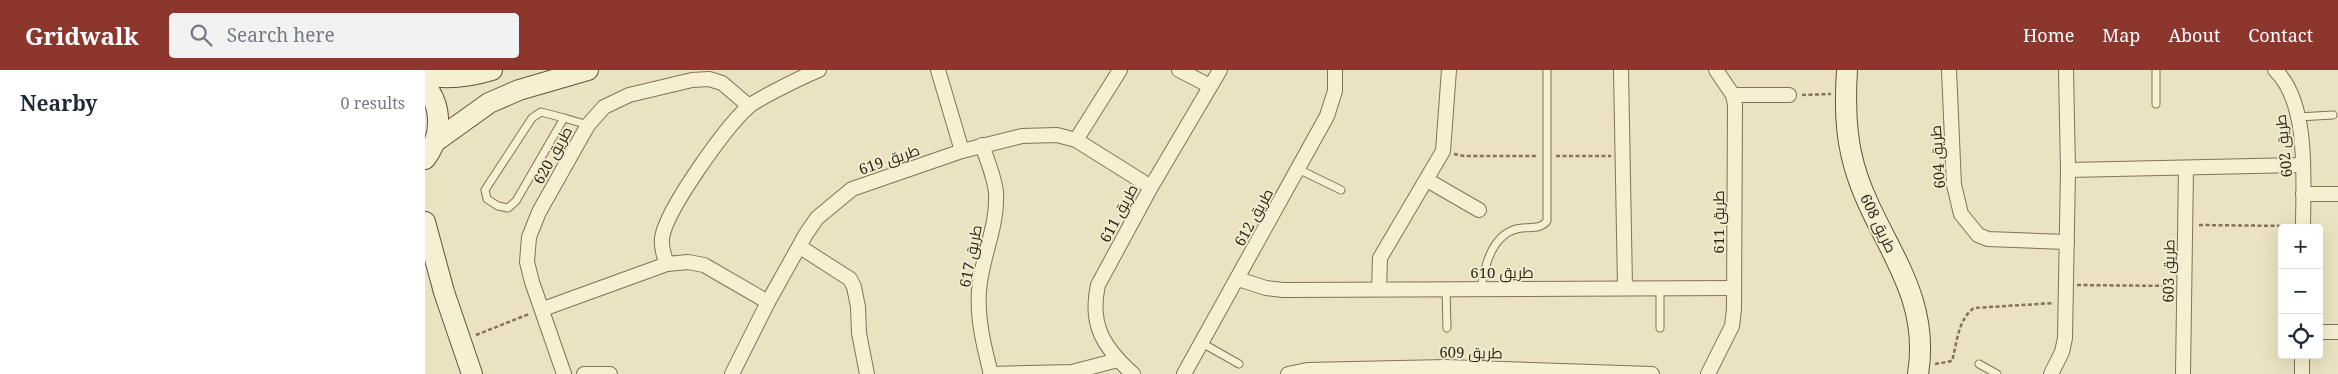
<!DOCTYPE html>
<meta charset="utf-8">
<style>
:root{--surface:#fff;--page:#f2f2f3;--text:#1f2937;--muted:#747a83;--line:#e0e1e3;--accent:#8c362d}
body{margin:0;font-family:"Noto Serif",Cairo,serif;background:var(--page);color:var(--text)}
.controls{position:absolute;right:15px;bottom:15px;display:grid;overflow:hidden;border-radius:5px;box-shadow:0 5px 20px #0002}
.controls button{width:45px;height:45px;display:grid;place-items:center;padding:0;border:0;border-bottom:1px solid var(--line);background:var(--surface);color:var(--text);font:25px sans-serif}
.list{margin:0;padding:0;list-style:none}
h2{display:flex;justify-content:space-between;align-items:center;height:65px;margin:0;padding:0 20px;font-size:21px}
h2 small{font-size:16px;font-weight:400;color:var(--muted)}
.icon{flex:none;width:28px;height:28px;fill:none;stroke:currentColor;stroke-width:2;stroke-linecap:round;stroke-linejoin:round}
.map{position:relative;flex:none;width:1913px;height:304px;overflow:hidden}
header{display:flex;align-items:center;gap:30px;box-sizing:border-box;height:70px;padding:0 25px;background:var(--accent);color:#fff}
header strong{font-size:24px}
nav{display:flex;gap:28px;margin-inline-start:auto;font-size:18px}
.search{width:350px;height:45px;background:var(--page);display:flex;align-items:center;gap:12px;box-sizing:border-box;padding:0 18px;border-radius:5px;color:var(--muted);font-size:19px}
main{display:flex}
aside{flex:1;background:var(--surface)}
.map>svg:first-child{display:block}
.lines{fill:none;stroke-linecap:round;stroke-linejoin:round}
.lane-casing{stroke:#827359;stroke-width:9}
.street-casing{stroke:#827359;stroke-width:16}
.secondary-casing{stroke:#63543c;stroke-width:22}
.path{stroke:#827359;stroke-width:2.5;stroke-dasharray:4 2.5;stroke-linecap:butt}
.lane{stroke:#f6efd2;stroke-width:7}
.street{stroke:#f6efd2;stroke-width:14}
.secondary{stroke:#f6efd2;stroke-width:20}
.labels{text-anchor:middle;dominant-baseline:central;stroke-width:4;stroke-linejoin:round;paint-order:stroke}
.street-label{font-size:15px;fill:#32291d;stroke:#f2eccf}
</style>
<header>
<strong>Gridwalk</strong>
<div class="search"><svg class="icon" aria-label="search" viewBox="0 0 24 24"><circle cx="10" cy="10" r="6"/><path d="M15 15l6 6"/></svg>Search here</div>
<nav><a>Home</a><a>Map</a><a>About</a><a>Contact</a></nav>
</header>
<main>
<aside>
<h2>Nearby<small>0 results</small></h2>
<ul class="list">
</ul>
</aside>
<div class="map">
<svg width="1913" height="304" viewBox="0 0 1913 304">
<rect width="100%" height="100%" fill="#eae2c0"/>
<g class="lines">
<defs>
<g id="lane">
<path d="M1731,0V34"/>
<path d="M116,42L139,48L91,131L83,138L73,136L62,129L60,120L107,48Z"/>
<path d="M1873,47L1908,45"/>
<path d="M139,48L163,55"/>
<path d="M873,99L916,120"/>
<path d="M1056,218C1060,194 1068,161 1097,158C1106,157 1116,159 1122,151V0"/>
<path d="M1021,219L1022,258"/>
<path d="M1235,258V218"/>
<path d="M777,273L814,294"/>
<path d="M1554,294L1572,304"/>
</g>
<g id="street">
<path d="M513,0L537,81"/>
<path d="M754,0L785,16"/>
<path d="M1196,0L1200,217"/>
<path d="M1524,0L1529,115L1536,144L1553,165L1563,169L1642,172"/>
<path d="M1850,0C1885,33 1878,113 1878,158"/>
<path d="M1308,25H1364"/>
<path d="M651,70L695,0"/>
<path d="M557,75C562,90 570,108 571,123C573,157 556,188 554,221C552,249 559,277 566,304"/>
<path d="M1643,100L1877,95"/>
<path d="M1002,110L1054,140"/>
<path d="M1878,124H1913"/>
<path d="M375,177L425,209L429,217L433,237L434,263L442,304"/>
<path d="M242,194C239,186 236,178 237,168C241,140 300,58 323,37C332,29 381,5 394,0"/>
<path d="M813,209L841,218L858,220L1309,218"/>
<path d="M954,219L955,188L1018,81L1024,0"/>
<path d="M118,239L242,194L263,192L279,195L343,232"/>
<path d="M1894,262H1913"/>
<path d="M139,304L107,212L102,192L104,167L114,142L163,55L179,37L204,25L267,10L284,9L297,13L324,36"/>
<path d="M159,304H185"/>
<path d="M307,304L343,232L381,164L392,148L427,119L537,81L597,66L632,65L651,70L726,117"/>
<path d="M565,304L647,302L693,290"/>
<path d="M708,304C679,278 664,255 673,215L726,117L795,0"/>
<path d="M759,304L902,46L910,21V0"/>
<path d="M863,304L882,300L1021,297L1227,304"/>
<path d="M1283,304L1307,256L1309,239L1310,35L1308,25L1291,0"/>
<path d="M1626,304L1637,282L1640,268L1643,100L1641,0"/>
<path d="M1758,304L1761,99"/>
<path d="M1877,304V285"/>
</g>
<g id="secondary">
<path d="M1422,0C1420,32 1420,64 1429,95C1449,168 1507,219 1493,304"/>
<path d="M0,5C23,10 44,7 67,0"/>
<path d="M0,15C18,37 17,67 0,89"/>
<path d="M11,71L64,33L94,20L163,0"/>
<path d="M0,152L19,222L47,304"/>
</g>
</defs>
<use href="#lane" class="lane-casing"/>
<use href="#street" class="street-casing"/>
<use href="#secondary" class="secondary-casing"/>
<g class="path">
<path d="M1377,25L1406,24"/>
<path d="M1029,84L1039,86H1113"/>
<path d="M1131,86H1186"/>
<path d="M1774,155L1866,156"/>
<path d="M1652,215L1747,216"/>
<path d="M51,265L104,244"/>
<path d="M1510,294L1527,291C1532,273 1533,249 1549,238L1629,233"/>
</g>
<use href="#lane" class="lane"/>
<use href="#street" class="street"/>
<use href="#secondary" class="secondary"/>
</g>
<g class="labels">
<g class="street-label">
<text transform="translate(1858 76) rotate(-96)">طريق 602</text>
<text transform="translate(127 85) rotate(-61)">طريق 620</text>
<text transform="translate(1512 87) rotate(-94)">طريق 604</text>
<text transform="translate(464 89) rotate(-19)">طريق 619</text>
<text transform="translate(693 143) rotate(-62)">طريق 611</text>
<text transform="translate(828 147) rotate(-61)">طريق 612</text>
<text transform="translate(1293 152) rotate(-90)">طريق 611</text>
<text transform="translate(1454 153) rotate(64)">طريق 608</text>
<text transform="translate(545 186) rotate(-79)">طريق 617</text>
<text transform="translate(1743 201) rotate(-89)">طريق 603</text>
<text x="1077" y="202">طريق 610</text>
<text transform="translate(1046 282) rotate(1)">طريق 609</text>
</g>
</g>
</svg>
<div class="controls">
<button>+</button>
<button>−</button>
<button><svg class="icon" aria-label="locate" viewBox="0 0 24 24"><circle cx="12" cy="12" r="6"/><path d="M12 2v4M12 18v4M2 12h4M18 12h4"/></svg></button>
</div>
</div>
</main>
